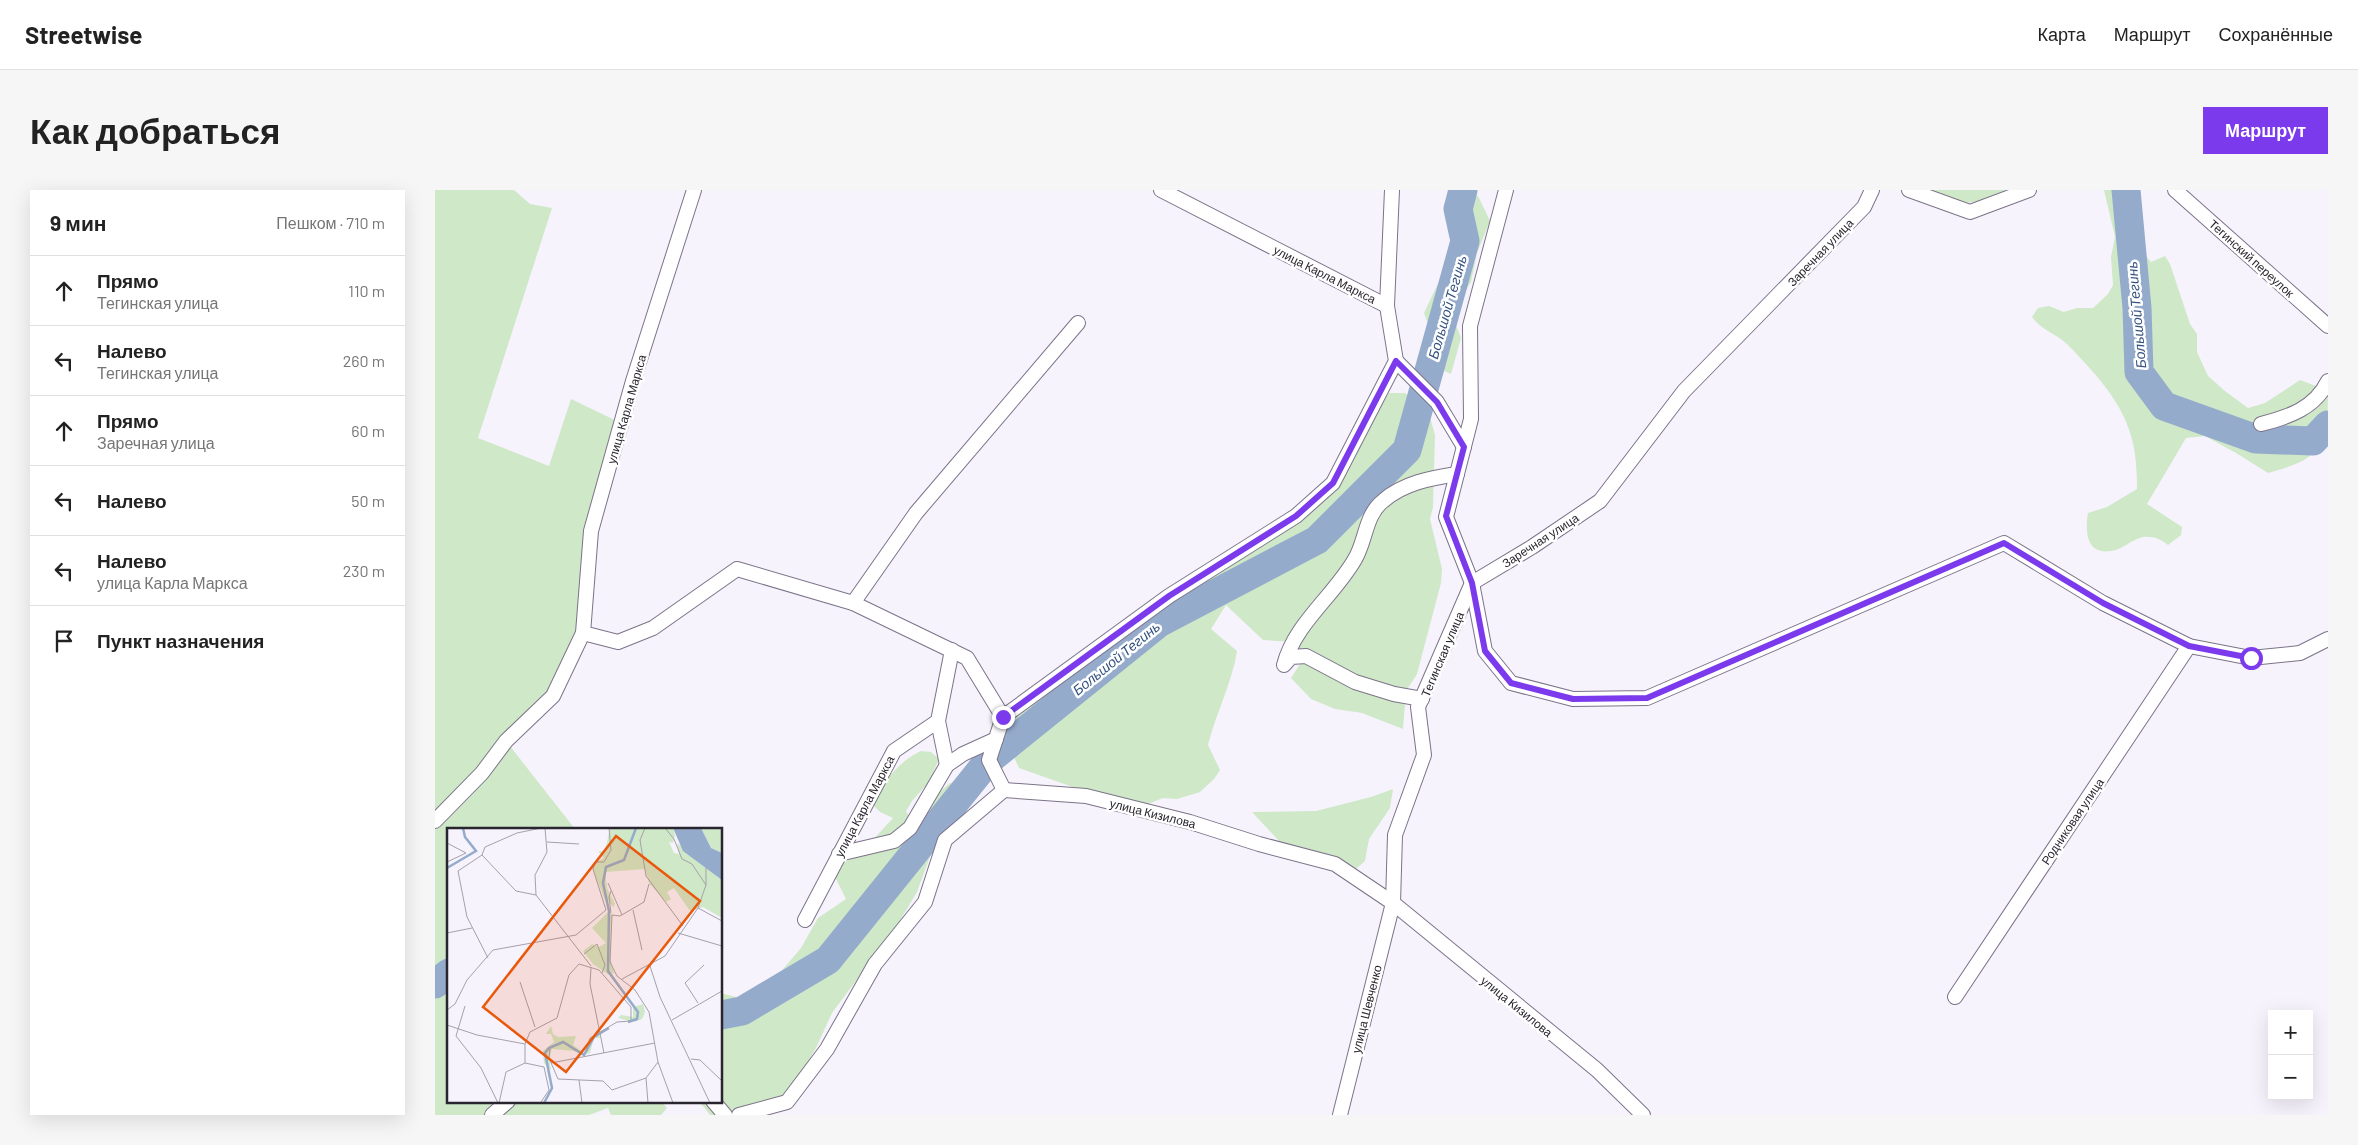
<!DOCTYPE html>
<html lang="ru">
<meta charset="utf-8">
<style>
:root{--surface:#fff;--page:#f6f6f6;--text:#222;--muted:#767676;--line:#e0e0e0;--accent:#7c3aed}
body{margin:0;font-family:Barlow,sans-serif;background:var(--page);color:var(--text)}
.controls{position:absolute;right:15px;bottom:15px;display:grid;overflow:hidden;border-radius:0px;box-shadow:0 5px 20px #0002}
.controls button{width:45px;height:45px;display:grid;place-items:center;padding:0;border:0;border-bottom:1px solid var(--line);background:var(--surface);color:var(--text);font:25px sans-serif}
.stop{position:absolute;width:15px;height:15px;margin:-11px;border:4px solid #7c3aed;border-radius:50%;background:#fff}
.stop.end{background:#7c3aed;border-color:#fff;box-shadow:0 1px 5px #0008}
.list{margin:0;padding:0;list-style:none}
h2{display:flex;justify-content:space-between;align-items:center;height:65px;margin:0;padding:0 20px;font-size:21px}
h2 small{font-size:16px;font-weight:400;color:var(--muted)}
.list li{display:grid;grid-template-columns:32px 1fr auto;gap:15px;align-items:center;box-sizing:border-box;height:70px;padding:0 20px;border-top:1px solid var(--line)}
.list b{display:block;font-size:19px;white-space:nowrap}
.list p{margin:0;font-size:16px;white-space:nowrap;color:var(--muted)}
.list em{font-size:16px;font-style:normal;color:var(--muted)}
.icon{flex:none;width:28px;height:28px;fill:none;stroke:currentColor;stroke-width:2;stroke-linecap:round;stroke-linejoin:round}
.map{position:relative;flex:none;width:1893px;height:925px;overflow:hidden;border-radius:0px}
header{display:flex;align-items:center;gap:30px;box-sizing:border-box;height:70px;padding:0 25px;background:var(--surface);border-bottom:1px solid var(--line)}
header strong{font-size:24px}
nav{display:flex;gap:28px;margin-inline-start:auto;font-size:18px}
.intro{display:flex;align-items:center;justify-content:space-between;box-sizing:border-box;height:120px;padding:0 30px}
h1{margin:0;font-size:35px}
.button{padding:12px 22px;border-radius:0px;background:var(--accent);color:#fff;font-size:18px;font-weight:700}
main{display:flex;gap:30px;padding:0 30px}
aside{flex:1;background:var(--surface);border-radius:0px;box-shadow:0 5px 20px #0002}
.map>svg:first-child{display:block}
.green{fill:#cee8c8}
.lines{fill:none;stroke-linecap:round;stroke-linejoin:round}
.river{stroke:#95abcc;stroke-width:29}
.minor-casing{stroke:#7c7389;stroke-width:16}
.minor{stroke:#fff;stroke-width:14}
.route{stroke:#7c3aed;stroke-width:6}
.labels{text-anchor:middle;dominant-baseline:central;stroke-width:5;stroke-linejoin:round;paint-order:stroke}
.street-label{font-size:12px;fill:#29252e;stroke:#fff}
.water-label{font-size:14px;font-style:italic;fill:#33527f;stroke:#fff}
.inset-river{fill:none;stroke:#95abcc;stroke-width:2.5}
.inset-road{fill:none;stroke:#a5a1aa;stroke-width:1}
.view{fill:#e8590c;fill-opacity:0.15;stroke:#e8590c;stroke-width:2.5}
.inset-edge{fill:none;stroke:#29252e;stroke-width:2.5}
</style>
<header>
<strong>Streetwise</strong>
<nav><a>Карта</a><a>Маршрут</a><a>Сохранённые</a></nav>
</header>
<div class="intro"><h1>Как добраться</h1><a class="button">Маршрут</a></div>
<main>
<aside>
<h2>9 мин<small>Пешком · 710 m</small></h2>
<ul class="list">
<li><svg class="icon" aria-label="ahead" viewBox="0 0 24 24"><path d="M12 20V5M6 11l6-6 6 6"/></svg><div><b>Прямо</b><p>Тегинская улица</p></div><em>110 m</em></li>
<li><svg class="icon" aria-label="left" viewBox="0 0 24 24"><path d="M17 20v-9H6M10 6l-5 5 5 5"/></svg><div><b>Налево</b><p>Тегинская улица</p></div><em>260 m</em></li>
<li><svg class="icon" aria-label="ahead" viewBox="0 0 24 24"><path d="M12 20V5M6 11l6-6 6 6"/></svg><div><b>Прямо</b><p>Заречная улица</p></div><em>60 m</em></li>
<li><svg class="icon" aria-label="left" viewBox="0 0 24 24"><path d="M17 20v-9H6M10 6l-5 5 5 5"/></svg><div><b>Налево</b></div><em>50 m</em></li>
<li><svg class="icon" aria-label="left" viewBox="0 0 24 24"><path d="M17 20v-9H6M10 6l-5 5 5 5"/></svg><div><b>Налево</b><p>улица Карла Маркса</p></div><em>230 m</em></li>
<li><svg class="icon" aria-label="arrive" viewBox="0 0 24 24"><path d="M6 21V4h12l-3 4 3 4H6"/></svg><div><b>Пункт назначения</b></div></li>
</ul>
</aside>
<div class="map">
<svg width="1893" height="925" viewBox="0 0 1893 925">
<rect width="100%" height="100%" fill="#f7f3fd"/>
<g class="green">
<path d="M0,0H79L95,14L117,18L43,248L114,276L136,209L186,233L156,341L148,443L118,506L71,551L140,639H14V911H226L232,918L226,925H176L173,918L154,925H0Z"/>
<path d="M1497,0H1571C1541,15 1526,18 1497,0Z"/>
<path d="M1669,0H1697L1704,58L1716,72L1730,66L1735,74L1755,134L1762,144V162L1773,186L1790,201L1813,218L1830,213L1865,190L1889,199L1893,191C1893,254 1893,267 1833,283L1801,263L1770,246L1751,248L1712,314L1747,337L1746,345L1733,355C1725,349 1719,346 1708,347C1697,349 1687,360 1676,361C1651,365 1650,341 1653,323L1672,317L1702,299C1702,283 1701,261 1696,246C1687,211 1657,180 1633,155C1622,144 1606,140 1597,127L1603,118L1614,116L1629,122L1642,118H1658L1673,104L1678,95L1676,67L1680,47Z"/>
<path d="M1043,6L1055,31L1042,63L1036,92L1016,122L1026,148L1016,184L987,171L997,145L989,123L1018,62L1021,34L1033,7Z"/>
<path d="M954,203H970L995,227L1000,245L998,317L995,329L1007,379L1006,393L982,484L971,501L968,539L927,523L900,519L876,509L856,488L865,474L857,452L828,450L791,415L776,439L802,461C797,493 781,523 773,555L785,580L779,589L765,602L742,609L728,608L708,616L652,602L584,578L576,561L554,570L568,527L898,293Z"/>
<path d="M486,561L496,562L504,569L494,592L477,611L471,621L483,643L496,609L515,593L539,601L537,613L501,650L482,702L461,737L397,823L381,858L354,903L329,925H275L264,911H286V803L308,809L326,799L343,785L366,758L383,728L411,709L400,687L410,672L424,665L458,628L445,622L436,613C449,593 463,571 486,561Z"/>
<path d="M958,599L955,618L934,649L930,671L921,679L901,668L846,653L817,622L881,621L936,607Z"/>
</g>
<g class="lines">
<g class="river">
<path d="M1691,0L1702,118L1704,182L1729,216L1821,249L1878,251L1893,235"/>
<path d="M0,794L14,783"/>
<path d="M286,825L307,821L393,770L554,570L724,433L882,350L972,260L1030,51L1023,19L1028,0"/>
</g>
<defs>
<g id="minor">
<path d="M726,0L952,116"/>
<path d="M1071,0L1035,136L1036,229L1011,327L1037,393L1050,461L1076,493L1138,509L1212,508L1569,353L1668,413L1754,456L1816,468L1865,463L1893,449"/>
<path d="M1474,0L1535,22L1594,0"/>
<path d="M1740,0L1893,136"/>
<path d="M961,171L1002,212L1029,257"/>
<path d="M1826,234C1854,227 1880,218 1893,191"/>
<path d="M1037,393L1097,357L1165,311L1249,201L1429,17L1437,0"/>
<path d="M418,413L481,323L643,133"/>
<path d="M148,443L183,452L218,438L302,379L418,413L532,468L568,527"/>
<path d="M987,509L959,504L920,492L871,466L856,467L849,475C860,433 899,406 920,369C931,351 930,325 948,311C968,293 996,288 1022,284"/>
<path d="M568,527L734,406L861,326L898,293L961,171L952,116L957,0"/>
<path d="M568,527L554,570L569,600"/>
<path d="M503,531L512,575"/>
<path d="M0,631L47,583L71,551L118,506L148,443L156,341L198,191L259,0"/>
<path d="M404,664L459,651L475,638L512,575L528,564L561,549"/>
<path d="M370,730L459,561L503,531L517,460"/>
<path d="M1520,807L1754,456"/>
<path d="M278,911L290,925"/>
<path d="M57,925L73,911"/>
<path d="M304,925L352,912L392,859L440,774L490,712L510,650L569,600L651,606L755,632L824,654L900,674L958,713L1162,880L1208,925"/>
<path d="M905,925L958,713L960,645L989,565L983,517L1037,393"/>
</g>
</defs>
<use href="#minor" class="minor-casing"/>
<use href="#minor" class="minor"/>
</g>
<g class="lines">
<path class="route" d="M568,527L734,406L861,326L898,293L961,171L1002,212L1029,257L1011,326L1037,393L1050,461L1076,493L1138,509L1212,508L1569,353L1668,413L1754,456L1816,468"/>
</g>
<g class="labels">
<g class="street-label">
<text transform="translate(1385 62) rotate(-46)">Заречная улица</text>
<text transform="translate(1817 68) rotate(42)">Тегинский переулок</text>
<text transform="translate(890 84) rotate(27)">улица Карла Маркса</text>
<text transform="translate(191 219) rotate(-74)">улица Карла Маркса</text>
<text transform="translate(1105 350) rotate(-33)">Заречная улица</text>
<text transform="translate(1007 464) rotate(-67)">Тегинская улица</text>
<text transform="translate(429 616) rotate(-62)">улица Карла Маркса</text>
<text transform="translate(718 623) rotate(14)">улица Кизилова</text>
<text transform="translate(1637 631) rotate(-56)">Родниковая улица</text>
<text transform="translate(1082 816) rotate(39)">улица Кизилова</text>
<text transform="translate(931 819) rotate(-76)">улица Шевченко</text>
</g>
<g class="water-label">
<text transform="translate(1012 117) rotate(-74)">Большой Тегинь</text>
<text transform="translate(1701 125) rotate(-95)">Большой Тегинь</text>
<text transform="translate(681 468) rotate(-39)">Большой Тегинь</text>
</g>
</g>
<g transform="translate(12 638)">
<rect width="275" height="275" fill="#f7f3fd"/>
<path d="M163,0H226L228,7L226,15L222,14L227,25L232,26L230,15L275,52V90L256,79L243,83L227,60L220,64L224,71L219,74L202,55L198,41L158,44L160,60L168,76L166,79L161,72V80L146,42L147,35L157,30L151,23L158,24ZM254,0H275V25L264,20ZM162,83L165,87L163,128L167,145L162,147L146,136L136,123L145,116L152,119L159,115L145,100ZM196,176L198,184L195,191L187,194L171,190L174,187L186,189V179ZM104,198L106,206L111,209L129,208L126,217L137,225L144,210L152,206L153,210H147L143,225L136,227L127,223L105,221L102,230L104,242L97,235L96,223L107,214L104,206H99Z" fill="#cee8c8"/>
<path d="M226,0H254L264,20L275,25V52L236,23Z" fill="#95abcc"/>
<path class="inset-river" d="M0,40L29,23L18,9L16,0M181,194L190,191L191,184L161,143L162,83L156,55L159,39L177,32L189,0M97,275L105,260L98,225L102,220L116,214L137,227L147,209L162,200"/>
<path class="inset-road" d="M98,0L100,24L88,47L89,67L144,138M198,0L193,12L199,48L236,98M218,0L227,11L235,31L245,36L259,57M100,14L132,16M0,15L19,25L0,34M35,27L69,63L89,67M161,55L175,87M251,80L259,57V40M186,82L195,122M164,85L162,69L164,63M165,87L163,134L170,148L188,162L202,184L211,234L226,275M165,87L173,88L197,74L202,56M0,105L25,100M231,105L275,118M137,126L150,116L158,137L155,145M41,130L20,89L11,43L35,27L38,19L70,5L94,0M203,138L213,169L263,275M144,139L143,156L157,225M175,151L218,128L251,80L275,93M73,154L88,199M251,175L238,155L257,137M18,178L9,208L34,240L51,275M0,182L8,176L20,152L46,122L129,107L159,82L146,41L148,34H157L164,22L162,0M225,192L275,163M0,197L30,207L78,216M103,221L102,230L111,251L156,253L165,262L199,250L211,234M244,231L253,232L275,253M78,235L97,239L102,262L94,274M104,235L208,215M199,250L201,275M132,252L135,275M52,275L59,244L78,235V216L83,204L110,190L122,147L132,136L152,142L184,179V193L170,194L143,210L139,223"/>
<path class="view" d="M169,8L253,73L119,244L36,179Z"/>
<rect width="275" height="275" class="inset-edge"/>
</g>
</svg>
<div class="controls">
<button>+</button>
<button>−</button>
</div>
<div class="stop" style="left:1816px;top:468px"></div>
<div class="stop end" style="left:568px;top:527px"></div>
</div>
</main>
